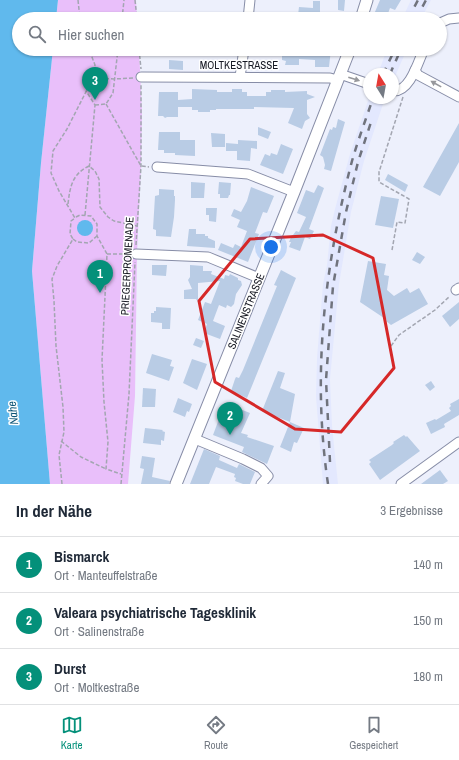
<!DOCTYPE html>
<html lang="de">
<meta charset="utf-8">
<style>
:root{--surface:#fff;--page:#f6f6f7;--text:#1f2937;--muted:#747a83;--line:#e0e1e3;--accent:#04907a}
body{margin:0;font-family:"Archivo Narrow",sans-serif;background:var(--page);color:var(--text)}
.compass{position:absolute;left:363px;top:68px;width:36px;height:36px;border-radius:50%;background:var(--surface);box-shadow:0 1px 3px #0004;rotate:349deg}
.you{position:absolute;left:271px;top:247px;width:14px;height:14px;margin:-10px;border:3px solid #fff;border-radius:50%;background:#1a73e8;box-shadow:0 0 0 6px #1a73e833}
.badge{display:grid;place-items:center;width:26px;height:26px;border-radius:50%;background:var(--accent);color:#fff;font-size:13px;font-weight:700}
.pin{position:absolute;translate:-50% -33px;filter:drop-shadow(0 1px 2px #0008)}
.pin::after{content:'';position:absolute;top:21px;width:14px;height:12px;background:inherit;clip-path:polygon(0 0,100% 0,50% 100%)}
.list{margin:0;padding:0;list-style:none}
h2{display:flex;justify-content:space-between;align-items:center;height:52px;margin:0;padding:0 16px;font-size:17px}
h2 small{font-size:13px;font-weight:400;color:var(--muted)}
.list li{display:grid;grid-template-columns:26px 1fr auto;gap:12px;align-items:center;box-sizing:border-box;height:56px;padding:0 16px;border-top:1px solid var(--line)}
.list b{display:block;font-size:15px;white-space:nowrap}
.list p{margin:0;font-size:13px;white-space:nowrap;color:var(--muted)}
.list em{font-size:13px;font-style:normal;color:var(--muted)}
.icon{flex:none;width:22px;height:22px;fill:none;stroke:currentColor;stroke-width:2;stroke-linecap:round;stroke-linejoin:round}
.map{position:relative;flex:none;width:459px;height:484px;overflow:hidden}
.search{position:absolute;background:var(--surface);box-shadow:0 1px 3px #0004;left:12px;right:12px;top:12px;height:44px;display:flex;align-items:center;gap:10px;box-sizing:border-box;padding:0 14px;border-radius:22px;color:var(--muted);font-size:15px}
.sheet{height:220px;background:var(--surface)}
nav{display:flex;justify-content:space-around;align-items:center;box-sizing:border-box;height:56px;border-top:1px solid var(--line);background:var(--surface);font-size:11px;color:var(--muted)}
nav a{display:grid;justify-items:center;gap:2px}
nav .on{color:var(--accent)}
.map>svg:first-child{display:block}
.built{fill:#e3e8fe}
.green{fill:#e9bffa}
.water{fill:#60b9ed}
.building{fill:#b9cce5}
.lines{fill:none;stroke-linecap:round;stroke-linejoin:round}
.minor-casing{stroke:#878da7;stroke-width:11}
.major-casing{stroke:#878da7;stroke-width:13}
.path{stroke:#a3a6b1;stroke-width:1.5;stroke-dasharray:4 2;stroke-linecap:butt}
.minor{stroke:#fff;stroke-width:9}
.major{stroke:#fff;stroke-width:11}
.rail{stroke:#70737d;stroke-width:2.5;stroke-dasharray:7 7;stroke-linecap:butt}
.oneway{fill:#97989c}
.marked{fill:none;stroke:#d62828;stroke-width:3;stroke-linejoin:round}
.labels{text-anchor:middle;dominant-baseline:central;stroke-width:3;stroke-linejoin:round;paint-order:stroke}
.street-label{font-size:11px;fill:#171923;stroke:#fff}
.water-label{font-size:12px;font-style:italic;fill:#0e5577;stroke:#fff}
</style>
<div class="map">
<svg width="459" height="484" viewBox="0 0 459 484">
<rect width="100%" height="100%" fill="#edf0fc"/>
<g class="built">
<path d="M411,0H431L421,19H402Z"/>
<path d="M387,49H407L393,81V74H378Z"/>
<path d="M369,98H385L364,161L351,212L339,284L330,379L332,426L338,484H323L316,397L317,358L323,284L327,265L331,226L335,209L350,154Z"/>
</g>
<g class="green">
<path d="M58,0H136L137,19H56Z"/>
<path d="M53,49H139L142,112L141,166L137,254L135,396L128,484H50L32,271L41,163Z"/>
</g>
<g class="water">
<path d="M0,0H58L56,19H19V49H53L41,163L32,271L50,484H0Z"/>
<circle cx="85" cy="228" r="8"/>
</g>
<g class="building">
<path d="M338,0H345L344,11L338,10Z"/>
<path d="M380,0H401L395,10L390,8L386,19H372Z"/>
<path d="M313,1H320V19H302V15H298L299,7L313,8Z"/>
<path d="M286,49H300V52H315V49H331L329,67H315V60L299,59V65H285L286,61L282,60V50H286Z"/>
<path d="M169,60L183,61V70L169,69Z"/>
<path d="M192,89L217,90V92H232V89H242V92H247V96H266V92H271V90H285V92L307,91V94L315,97L307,100V114L310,118L305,121L302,129L288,123L294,108L254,107V109H216V110H210V112H198V110H192V107H178V117H167L165,118L163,116H158L159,92H178V100L192,99Z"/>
<path d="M338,119L345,122L331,171L324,169L325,165L323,157L320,155L330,129L332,130L333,127L336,128Z"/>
<path d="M459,123V162L440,196L423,187Z"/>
<path d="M258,127L271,132L268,139L258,135Z"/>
<path d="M159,132H180V140H195V156L175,155V153H164V150H158Z"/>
<path d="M211,133L225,134V147H212Z"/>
<path d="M238,140L257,141V149L251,148L250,161L237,160V151H226V143L238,144Z"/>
<path d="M281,144L293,149L283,174L260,165L265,154L270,156L271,153L277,155Z"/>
<path d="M388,174L408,185L405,192L385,180Z"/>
<path d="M191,182L205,183L204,198H191Z"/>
<path d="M219,182L231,183L230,195H229L228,198H220V194H218Z"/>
<path d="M318,185L324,188L309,229L314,231L310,239L305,237L300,251L289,247L291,242H289L292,235H293L296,231L299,232L306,217L297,213L306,190L314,193Z"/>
<path d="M251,187L274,196L267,213L263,212L255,233L259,234L248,262L218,250L221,243L233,248L235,244L241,247L247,231L237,227L240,220L231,216L234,209L241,212L247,201Z"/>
<path d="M159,189L174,190V196H175V200L174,217L171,237L156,236V230L153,229L155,196L159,195Z"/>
<path d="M381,196L399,199L393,228L375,225Z"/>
<path d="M206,208H217L216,222L209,221V215H206Z"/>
<path d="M189,229H196V234H205V236H208V238L215,241V248L187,246Z"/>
<path d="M417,252L425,257L420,264L412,260Z"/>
<path d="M368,261L386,264L384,275L389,276L387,290L394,296L407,288L410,293L419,288L428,304L391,325L386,321L387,320L360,302Z"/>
<path d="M152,265H167L166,276L152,275Z"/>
<path d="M190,265L203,266V271H212L211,274L224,279L225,275L229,276L230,274L238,278V280L241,281L242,285L236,294L234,304L231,307L227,305L226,308L219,305L213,321L225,326L220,339L204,333L207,324L198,320L205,302L211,304L220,281L198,283V302L196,299H184V290L192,289L188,280L190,277Z"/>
<path d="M281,270L296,278L247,398L231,391L235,379L236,377L239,378L243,370L277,286L274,285Z"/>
<path d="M459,302V319L450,327L442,316Z"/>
<path d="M156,307L171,308L170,329H162V323L151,322V313H154V311H156Z"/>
<path d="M196,338L204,341L201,348L193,345Z"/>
<path d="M152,354L172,360L170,366L174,367L169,381L146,373Z"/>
<path d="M192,359L207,364L197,390L183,383Z"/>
<path d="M278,371L285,373L280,388L295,394L290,422L304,428L297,443L294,442L291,452L280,447L290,422L262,411Z"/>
<path d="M431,381L435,387L430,391L425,385Z"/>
<path d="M143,388L156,389L155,407H142Z"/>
<path d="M178,398L192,404L189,412L187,411L185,417L173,412Z"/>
<path d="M459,399V415L444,424L445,427L431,434L426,423L435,419L436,420L451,411L449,408L451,406L450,404Z"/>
<path d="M225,403L250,413L241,433L248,435L247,437L274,446L267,464L242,452L244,447L213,435Z"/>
<path d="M145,428L163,430L162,431L165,432L164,441L161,440V445L143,443Z"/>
<path d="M404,435L406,437L407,436L420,451L380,480L369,464L371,462L369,460L392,445L394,443L393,442Z"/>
<path d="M204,449L220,456L219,460L237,468L239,464L255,472L250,484H243L235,481L236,478L234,477L235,474L216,467L209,484H190Z"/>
<path d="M142,456L155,458L152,477L170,481L169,484H141L144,469L140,468Z"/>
<path d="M440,470L448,481L443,484H421Z"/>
</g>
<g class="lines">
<defs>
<g id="minor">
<path d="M248,19L250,0"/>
<path d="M440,23L449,19L459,18"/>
<path d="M415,70L418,75L459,97"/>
<path d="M340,74L369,84"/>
<path d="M141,77L330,78L337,80"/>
<path d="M240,77L244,49"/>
<path d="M393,91C410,92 418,62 424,49"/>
<path d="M157,167L248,174L294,192"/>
<path d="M136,254L208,257L259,278"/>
<path d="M456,290L459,288"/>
<path d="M195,439L243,459L261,468L268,476L261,484"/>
<path d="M401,484L459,442"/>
</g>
<g id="major">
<path d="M361,19L367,0"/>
<path d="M176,484L294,192L350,49"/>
</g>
</defs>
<use href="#minor" class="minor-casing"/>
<use href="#major" class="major-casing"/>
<g class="path">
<path d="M78,0L80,19"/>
<path d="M135,0L137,19"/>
<path d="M122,19L124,0"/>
<path d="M139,49L141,69"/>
<path d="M93,78L114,79L133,78"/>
<path d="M106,104L141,166L149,167"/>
<path d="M95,105L106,104L113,93L118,49"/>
<path d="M68,204C70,187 72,174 89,166L95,171L99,179L100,207L108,217L114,221L137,226"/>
<path d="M85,215L95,105L86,91"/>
<path d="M76,217L80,215L91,216L97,224V236L107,254L102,360L104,402L108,442L106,469L121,474"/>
<path d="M73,239L77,242L89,243L97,236"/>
<path d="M136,245L141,166V85"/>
<path d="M392,250L397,222L405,223L409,199L379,182V172L403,97"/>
<path d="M107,254H127"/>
<path d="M391,346L399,335L435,310L450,296"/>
<path d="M61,441L81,457L106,469"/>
<path d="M62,484L59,455L64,432L63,407L56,346L54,301L52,279L57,266L73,239L70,234L71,221L75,218L59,191L51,173L53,151L67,129L93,78L95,65L89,49"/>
<path d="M121,484L129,394L135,262"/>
</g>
<use href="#minor" class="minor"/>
<use href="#major" class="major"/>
<g class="rail">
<path d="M408,19L418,0"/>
<path d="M416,19L426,0"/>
<path d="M383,74L395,49"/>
<path d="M390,74L401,49"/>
<path d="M330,462L326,380L333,286L346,212L358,162L372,119"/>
<path d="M328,484C312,376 324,267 352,161C358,140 366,119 373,98"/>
</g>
</g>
<defs><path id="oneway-solid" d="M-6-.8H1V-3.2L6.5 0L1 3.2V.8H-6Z"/></defs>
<g class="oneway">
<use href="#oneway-solid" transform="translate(354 79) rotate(18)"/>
<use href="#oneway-solid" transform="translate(436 84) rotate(-151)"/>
</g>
<path class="marked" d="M323,235L373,258L394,368L341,432L295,429L215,382L199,301L250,239Z"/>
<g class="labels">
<g class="street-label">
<text x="239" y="65">MOLTKESTRASSE</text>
<text transform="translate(127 266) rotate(-87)">PRIEGERPROMENADE</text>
<text transform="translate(246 311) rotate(-68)">SALINENSTRASSE</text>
</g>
<g class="water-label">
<text transform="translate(13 413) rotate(-96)">Nahe</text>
</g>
</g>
</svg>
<svg class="compass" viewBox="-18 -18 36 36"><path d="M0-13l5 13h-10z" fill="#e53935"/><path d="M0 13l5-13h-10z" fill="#747a83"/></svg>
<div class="you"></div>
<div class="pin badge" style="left:100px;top:293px">1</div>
<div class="pin badge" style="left:230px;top:435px">2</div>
<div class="pin badge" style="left:95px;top:100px">3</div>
<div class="search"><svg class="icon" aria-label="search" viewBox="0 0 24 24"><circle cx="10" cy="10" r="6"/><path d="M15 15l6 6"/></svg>Hier suchen</div>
</div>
<section class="sheet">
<h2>In der Nähe<small>3 Ergebnisse</small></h2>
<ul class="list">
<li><span class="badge">1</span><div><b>Bismarck</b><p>Ort · Manteuffelstraße</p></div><em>140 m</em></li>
<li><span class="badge">2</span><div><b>Valeara psychiatrische Tagesklinik</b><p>Ort · Salinenstraße</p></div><em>150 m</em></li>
<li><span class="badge">3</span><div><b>Durst</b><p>Ort · Moltkestraße</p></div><em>180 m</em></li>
</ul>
</section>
<nav>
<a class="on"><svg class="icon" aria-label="map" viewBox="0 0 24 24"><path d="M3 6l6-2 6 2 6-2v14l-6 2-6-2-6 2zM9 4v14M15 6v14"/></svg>Karte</a>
<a><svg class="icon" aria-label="directions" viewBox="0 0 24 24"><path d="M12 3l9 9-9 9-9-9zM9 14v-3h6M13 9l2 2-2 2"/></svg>Route</a>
<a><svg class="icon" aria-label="saved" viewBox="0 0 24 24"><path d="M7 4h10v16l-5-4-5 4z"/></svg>Gespeichert</a>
</nav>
